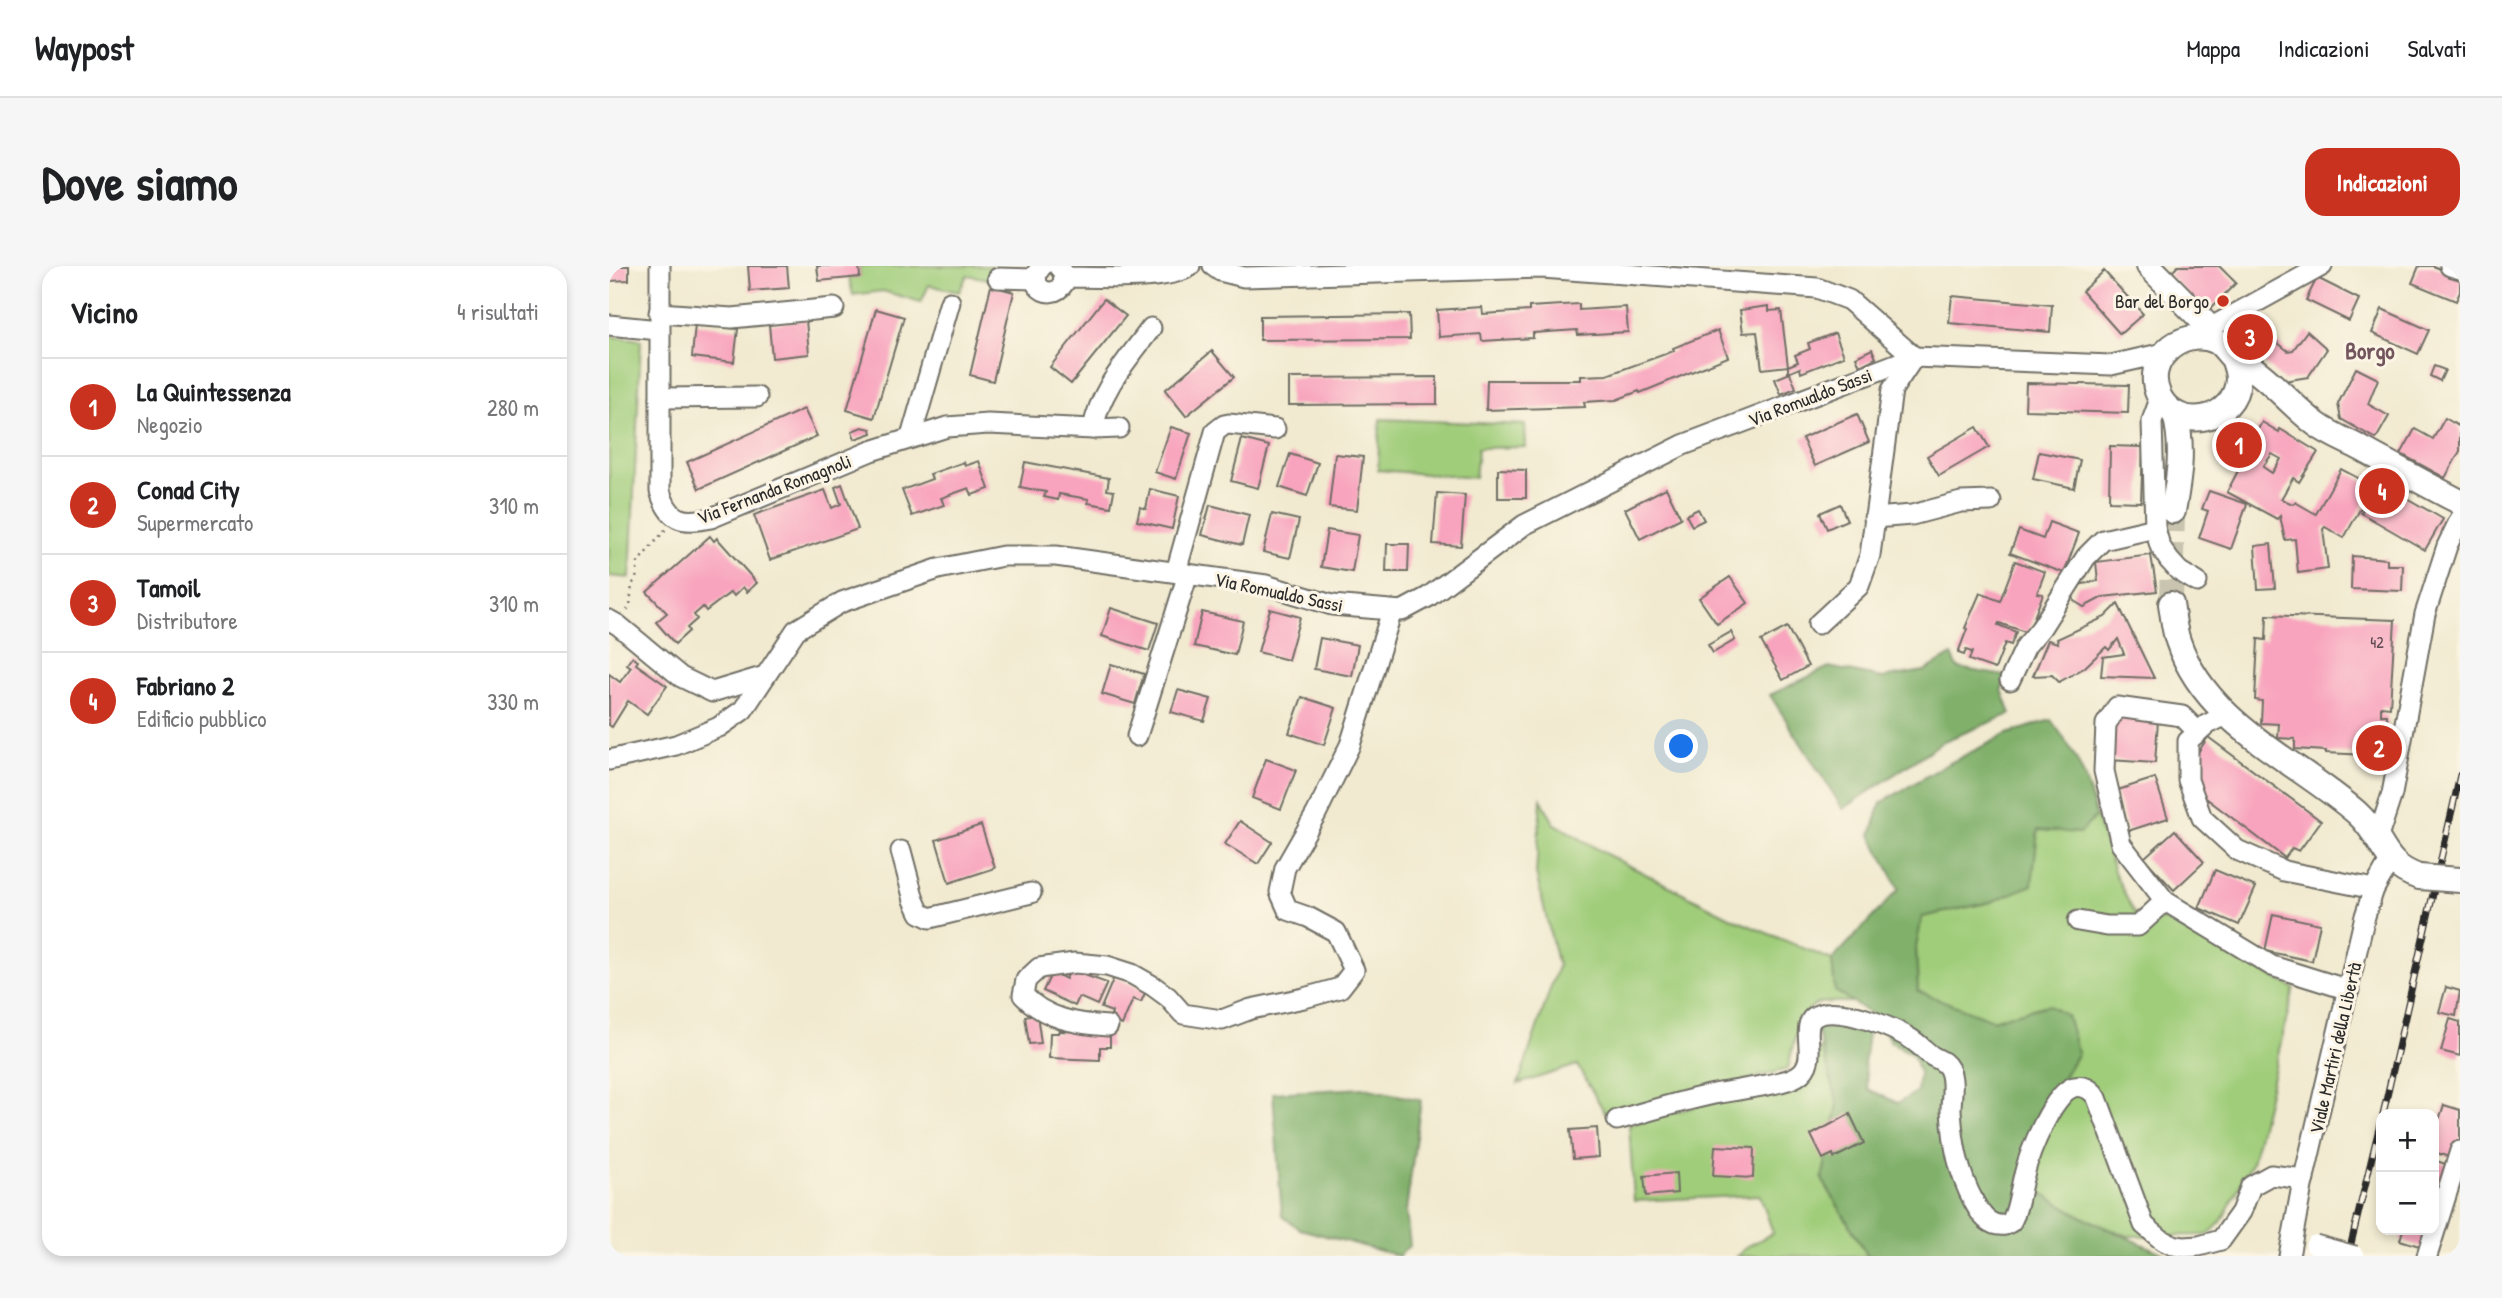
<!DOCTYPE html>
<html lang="it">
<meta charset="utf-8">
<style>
:root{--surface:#fff;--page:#f6f6f6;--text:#202124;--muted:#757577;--line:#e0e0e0;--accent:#c8321e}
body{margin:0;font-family:"Patrick Hand",sans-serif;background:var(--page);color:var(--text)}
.controls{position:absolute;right:21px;bottom:21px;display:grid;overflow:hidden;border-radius:14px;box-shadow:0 4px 10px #0003}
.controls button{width:63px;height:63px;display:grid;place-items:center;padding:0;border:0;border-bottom:2px solid var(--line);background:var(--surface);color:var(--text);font:35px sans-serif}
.you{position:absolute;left:1073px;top:481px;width:24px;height:24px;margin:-18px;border:5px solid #fff;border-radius:50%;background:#1a73e8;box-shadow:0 0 0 10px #1a73e833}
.badge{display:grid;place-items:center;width:46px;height:46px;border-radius:50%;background:var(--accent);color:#fff;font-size:23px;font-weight:700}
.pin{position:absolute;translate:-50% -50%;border:4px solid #fff;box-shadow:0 2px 7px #0006}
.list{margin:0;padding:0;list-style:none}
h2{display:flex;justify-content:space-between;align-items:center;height:91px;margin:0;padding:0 28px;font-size:30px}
h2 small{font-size:23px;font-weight:400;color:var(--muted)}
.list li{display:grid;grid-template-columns:46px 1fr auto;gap:21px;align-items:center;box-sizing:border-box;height:98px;padding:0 28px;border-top:2px solid var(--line)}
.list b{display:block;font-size:26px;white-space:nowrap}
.list p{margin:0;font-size:23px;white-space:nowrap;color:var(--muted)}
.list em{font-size:23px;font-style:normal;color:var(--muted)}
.map{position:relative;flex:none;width:1851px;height:990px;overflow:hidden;border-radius:21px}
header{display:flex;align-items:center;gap:42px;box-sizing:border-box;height:98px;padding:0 35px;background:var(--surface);border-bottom:2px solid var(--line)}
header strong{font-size:33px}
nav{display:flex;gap:38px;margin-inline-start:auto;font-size:24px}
.intro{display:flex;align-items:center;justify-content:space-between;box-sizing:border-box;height:168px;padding:0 42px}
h1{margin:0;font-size:49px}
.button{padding:18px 32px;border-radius:21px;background:var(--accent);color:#fff;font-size:24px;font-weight:700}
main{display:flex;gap:42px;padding:0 42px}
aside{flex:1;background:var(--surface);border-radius:21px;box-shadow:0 4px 10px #0003}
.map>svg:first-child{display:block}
.green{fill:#a0cd7a;stroke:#667c52;stroke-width:2}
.forest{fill:#80b06a;stroke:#566e4a;stroke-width:2}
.building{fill:#f8a4be;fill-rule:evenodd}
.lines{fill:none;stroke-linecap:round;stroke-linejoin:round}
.major-tunnel{stroke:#c9c4af;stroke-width:24;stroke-dasharray:24 12;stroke-linecap:butt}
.minor-casing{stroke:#706e65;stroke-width:23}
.major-casing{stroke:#706e65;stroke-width:28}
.path{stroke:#706e65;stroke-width:2.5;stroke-dasharray:2 5;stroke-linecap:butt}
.minor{stroke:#fff;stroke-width:19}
.major{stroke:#fff;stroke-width:24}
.rail-casing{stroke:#2b2b2b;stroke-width:7}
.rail{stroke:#fcf5e5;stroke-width:4.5;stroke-dasharray:13;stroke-linecap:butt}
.minor-bridge-casing{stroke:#706e65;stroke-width:23;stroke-linecap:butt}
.major-bridge-casing{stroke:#706e65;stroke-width:28;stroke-linecap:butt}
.minor-bridge{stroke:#fff;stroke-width:19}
.major-bridge{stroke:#fff;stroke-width:24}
.poi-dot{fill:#c8321e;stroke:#fcf5e5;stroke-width:2.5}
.labels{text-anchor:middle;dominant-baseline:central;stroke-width:6;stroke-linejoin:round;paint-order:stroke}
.number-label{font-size:16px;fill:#5e4950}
.poi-label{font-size:19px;fill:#2b2b2b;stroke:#fcf5e5;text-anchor:end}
.street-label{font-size:19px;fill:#2b2b2b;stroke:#fcf5e5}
.quarter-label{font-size:23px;font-weight:bold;fill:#73555e;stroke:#fcf5e5}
</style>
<header>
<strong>Waypost</strong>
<nav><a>Mappa</a><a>Indicazioni</a><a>Salvati</a></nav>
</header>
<div class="intro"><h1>Dove siamo</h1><a class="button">Indicazioni</a></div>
<main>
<aside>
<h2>Vicino<small>4 risultati</small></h2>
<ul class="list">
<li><span class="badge">1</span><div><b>La Quintessenza</b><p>Negozio</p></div><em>280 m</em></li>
<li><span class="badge">2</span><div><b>Conad City</b><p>Supermercato</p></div><em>310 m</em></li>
<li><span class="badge">3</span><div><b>Tamoil</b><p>Distributore</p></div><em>310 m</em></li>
<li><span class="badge">4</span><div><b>Fabriano 2</b><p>Edificio pubblico</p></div><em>330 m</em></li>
</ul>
</aside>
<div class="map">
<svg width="1851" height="990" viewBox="0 0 1851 990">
<rect width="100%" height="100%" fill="#fcf5e5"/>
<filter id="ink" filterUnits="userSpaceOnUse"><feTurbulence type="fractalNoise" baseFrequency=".0143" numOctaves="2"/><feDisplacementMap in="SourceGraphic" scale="14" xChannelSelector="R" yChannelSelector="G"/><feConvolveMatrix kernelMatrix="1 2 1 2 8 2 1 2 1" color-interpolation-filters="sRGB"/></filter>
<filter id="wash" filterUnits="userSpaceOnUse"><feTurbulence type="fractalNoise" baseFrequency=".00686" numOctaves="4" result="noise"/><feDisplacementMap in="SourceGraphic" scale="28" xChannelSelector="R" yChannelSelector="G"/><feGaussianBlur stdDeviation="1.57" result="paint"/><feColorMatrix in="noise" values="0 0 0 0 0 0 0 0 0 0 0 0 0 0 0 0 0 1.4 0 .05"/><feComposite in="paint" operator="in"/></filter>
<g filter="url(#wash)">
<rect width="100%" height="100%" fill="#f1ead0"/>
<g class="green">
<path d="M250,0H383L385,14L358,9L350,26L320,19L312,36L274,25L244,29L240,12L251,10Z"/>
<path d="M0,70L32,74L21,312L0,310Z"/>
<path d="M771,153L916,159L917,181L869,182L866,212L769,204Z"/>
<path d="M932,533L945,557L997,588L1129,655L1223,694L1226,725L1245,736C1234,736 1222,735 1211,737C1189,741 1183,785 1179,803L1058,835L996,847L968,799L909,818L949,700L927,608Z"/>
<path d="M1487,550L1506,608L1525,647L1557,655L1685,722L1643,897L1612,956L1599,969L1519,970L1476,952L1419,919L1423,864L1469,787L1439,739L1383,754L1309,726L1307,680L1313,651L1382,636L1429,563L1471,567Z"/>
<path d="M1213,776L1230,838L1213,913L1259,990H1128L1139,980L1164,967L1151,929L1025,935L1020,859L1106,835L1202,812Z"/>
</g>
<g class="forest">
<path d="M1343,389L1349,402L1396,410L1393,424L1402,448L1335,475L1234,543L1161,429L1220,401L1273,412L1315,405Z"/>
<path d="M1442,454C1469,490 1476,507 1487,550L1471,567L1429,564L1423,619L1382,636L1313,651L1307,681L1309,725L1383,754L1439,739L1458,750L1469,787L1423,864L1419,919L1475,952L1555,988V990H1259L1213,913L1229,838L1207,761L1235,752L1259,767L1255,798L1259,823L1289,837L1308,826L1310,807L1304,789L1282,776L1268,752L1226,725L1223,694L1290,623L1262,569L1272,537L1335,500L1398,468Z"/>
<path d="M755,822L812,834L797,945L801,979L790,990L691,963L673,950L664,827Z"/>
</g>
<g id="blocks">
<g class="building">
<path d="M0,0H20V14L0,15Z"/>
<path d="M139,0H178L180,22L141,25Z"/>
<path d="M208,0H250L251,11L210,15Z"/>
<path d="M1569,0H1610L1627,17L1597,47L1560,9Z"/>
<path d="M1810,0H1824L1851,11V26L1847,35L1803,17Z"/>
<path d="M1495,5L1534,48L1511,68L1473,25Z"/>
<path d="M1708,12L1750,33L1740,55L1697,34Z"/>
<path d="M382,20L405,26L384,115L361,109Z"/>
<path d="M1343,30L1443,39L1441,66L1340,57Z"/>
<path d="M495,33L517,50L462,118L441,101Z"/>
<path d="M970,38V44L1017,41L1019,66L969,69L968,64L924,67V72L873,75L872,68L830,71L828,44L873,41L874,48L920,45V41Z"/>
<path d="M1160,40V45L1172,44L1179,100L1189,96L1186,89L1201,83L1199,77L1226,67L1235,90L1192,107L1191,102L1179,107V100L1153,103L1148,66L1134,67L1131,44Z"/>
<path d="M267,43L295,51L265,152L238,144Z"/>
<path d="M1773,43L1820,64L1809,88L1763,67Z"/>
<path d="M800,48L801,73L651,74V50Z"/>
<path d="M197,54L200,88L163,92L160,58Z"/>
<path d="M86,58L129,63L125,96L83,91Z"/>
<path d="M1640,61L1651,71L1637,86L1626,76Z"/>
<path d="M1109,64L1119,91L1031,127L1030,125L1007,134L975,136L976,141L877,144L878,114H972V110L998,109L1065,85L1064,82Z"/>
<path d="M1698,65L1718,83L1699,111L1675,115L1648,91L1664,73L1679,85L1684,84Z"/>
<path d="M1263,83L1267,92L1251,100L1247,91Z"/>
<path d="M603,85L625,111L577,150L556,124Z"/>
<path d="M1825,100L1836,104L1831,115L1821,110Z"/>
<path d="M1747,102L1769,113L1759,138L1780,150L1767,173L1732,153L1729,138Z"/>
<path d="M1181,107L1187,122L1172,128L1166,113Z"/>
<path d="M828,111V138L680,139V112Z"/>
<path d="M1417,117L1520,119L1519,147L1416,144Z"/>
<path d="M195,143L208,170L90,223L78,196Z"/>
<path d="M1248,148L1260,176L1206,200L1193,172Z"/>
<path d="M1836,152L1851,161V185L1836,212L1792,188L1806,163L1824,173Z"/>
<path d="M1653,156L1670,166L1671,163L1709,186L1690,216L1684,212L1672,233L1684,238L1686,236L1707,248L1732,203L1764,220L1735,272L1716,261L1714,263L1719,303L1689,307L1686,273L1676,274L1671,250L1668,253L1618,226L1634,195L1632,193ZM1663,188L1672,193L1663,207L1654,201Z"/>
<path d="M253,161L262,163L263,167L246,173L243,165Z"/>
<path d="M562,161L582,167L567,213L546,206Z"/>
<path d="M1368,161L1380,181L1330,210L1318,190Z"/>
<path d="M633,173L660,180L649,222L622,215Z"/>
<path d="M1501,180L1534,181L1532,236L1500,235Z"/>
<path d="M1430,186L1471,194L1465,222L1424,213Z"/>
<path d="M681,188L709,197L698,230L670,221Z"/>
<path d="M726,188L754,191L748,244L720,241Z"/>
<path d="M370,195L380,223L363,229L360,222L332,232L335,239L303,250L293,224L323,213L321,208L355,196L356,200Z"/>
<path d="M416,196L500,212L498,224L505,225L502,241L479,237L480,233L450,228L449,234L435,231L437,226L411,221Z"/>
<path d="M889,203L917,204V232H889Z"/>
<path d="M1770,216L1834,253L1816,284L1752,247Z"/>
<path d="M233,218L249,263L161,294L145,249L216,224L223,242L232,238L226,221Z"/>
<path d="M1057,222L1072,252L1031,273L1016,243Z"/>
<path d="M541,223L570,230L563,263L528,255L531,241L537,243Z"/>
<path d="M1600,225L1638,238L1622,283L1590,272L1599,245L1593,243Z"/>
<path d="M828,227L856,229L852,280L824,278Z"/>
<path d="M1231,238L1238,254L1218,263L1211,247Z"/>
<path d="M601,239L640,249L633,279L593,269Z"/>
<path d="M1089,243L1095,254L1083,260L1077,249Z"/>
<path d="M663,248L690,254L681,292L654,286Z"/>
<path d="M1440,256L1470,267L1455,307L1401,287L1410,264L1434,273Z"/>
<path d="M718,264L749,269L743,306L712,301Z"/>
<path d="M101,270L105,275L108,272L148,317L138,326L134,321L125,330L122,326L97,345L94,341L85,349L88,353L78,362L80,365L66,378L47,356L58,347L38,326Z"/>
<path d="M778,278H800L799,306H777Z"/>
<path d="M1662,278L1666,322L1649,323L1646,280Z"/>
<path d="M1542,289L1548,325L1494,331L1475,341L1465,335L1464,327L1469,319L1489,315L1487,296Z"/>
<path d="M1743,290L1778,293V299H1794L1793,325L1742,323Z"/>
<path d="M1406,295L1436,306L1428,327L1434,328L1419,367L1390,357L1389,359L1407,366L1402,379L1396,377L1386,403L1360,394L1363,386L1357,384L1355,389L1349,387L1358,363L1356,362L1371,327L1391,335Z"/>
<path d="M1121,311L1139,337L1108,358L1090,332Z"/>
<path d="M1509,338L1545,412L1492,410L1494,391L1515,388L1509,373L1500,384L1497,381L1475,402L1450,416L1443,409L1424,410L1439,374L1449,377L1448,373L1496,351Z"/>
<path d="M502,342L549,357L540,385L493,370Z"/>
<path d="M661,343L691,351L679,394L649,386Z"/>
<path d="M593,346L634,355L626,389L585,380Z"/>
<path d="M1658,349L1786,354L1781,441L1772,440V449H1778L1779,466H1782L1781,490L1717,487V485L1686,483V473L1669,472L1670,458L1652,457L1653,435L1646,434L1649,373L1657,374Z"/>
<path d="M1178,361L1199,400L1174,414L1152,375Z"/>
<path d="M1122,366L1126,374L1104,387L1099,379Z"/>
<path d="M711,372L749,379L743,410L705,403Z"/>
<path d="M23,391L29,395L27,398L58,420L38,448L19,435L3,461L0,459V408L11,416L22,401L18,398Z"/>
<path d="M502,398L535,408L526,438L493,428Z"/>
<path d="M569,424L602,433L595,455L562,446Z"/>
<path d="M693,431L727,442L715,479L680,467Z"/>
<path d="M1504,451L1549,454L1546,497L1501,494Z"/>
<path d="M1599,471L1712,555L1690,585L1683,582L1676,592L1585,523L1582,497Z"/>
<path d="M657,493L687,504L672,543L643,532Z"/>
<path d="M1546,512L1559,552L1519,565L1506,525Z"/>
<path d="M631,555L663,576L649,598L616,578Z"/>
<path d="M372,559L386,602L340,617L327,574Z"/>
<path d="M1566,564L1595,596L1565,624L1535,592Z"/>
<path d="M1606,604L1647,621L1630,659L1590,642Z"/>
<path d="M1664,648L1711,658L1703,695L1656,685Z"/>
<path d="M461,704L498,717L488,739L470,731L466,740L434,725L443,706L457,713Z"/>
<path d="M505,711L537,725L532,736L524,733L513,759L502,754L503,746L492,742Z"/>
<path d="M1837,721L1851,725L1847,750L1830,746Z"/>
<path d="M428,748L432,777L420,778L416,750Z"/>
<path d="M1841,753L1851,756V790L1832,785Z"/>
<path d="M450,765L485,766V769L501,767V781H491V794L440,792L441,767H450Z"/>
<path d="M1835,839L1851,844V876L1846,893L1825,886V869Z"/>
<path d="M1241,848L1255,877L1225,892L1224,888L1214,893L1202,869Z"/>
<path d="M988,862L990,891L964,893L961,864Z"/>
<path d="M1106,880L1145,882L1144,912L1104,910Z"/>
<path d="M1825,894L1845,901L1825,943Z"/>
<path d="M1067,907L1068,927L1037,930L1035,910Z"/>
<path d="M1794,964H1825L1820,983L1791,974Z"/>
</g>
</g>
</g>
<g filter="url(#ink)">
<use href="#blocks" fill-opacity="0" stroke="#706e65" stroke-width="2"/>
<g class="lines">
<path class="major-tunnel" d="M1562,338L1564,245"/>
<defs>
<g id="minor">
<path d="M51,0V225C60,255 73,258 102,252L262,185L338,161L379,158L484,163L510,162"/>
<path d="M433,0L427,8L428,19C436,29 448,28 455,17L454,6L449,0"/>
<path d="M604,0L611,5L635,11L933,2L1208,22L1240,34L1305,91"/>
<path d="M1841,0L1851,3"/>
<path d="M455,11C483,11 562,16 581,0"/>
<path d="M389,12L426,13"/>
<path d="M50,47L123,52L225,42"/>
<path d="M0,59L50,64"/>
<path d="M1599,63L1713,0"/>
<path d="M51,132L148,131"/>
<path d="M1551,133L1543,155L1546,262L1551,280L1560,294L1570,305L1588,316"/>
<path d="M484,163C491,123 519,94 542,62"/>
<path d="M302,171L341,36"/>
<path d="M1265,252L1303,249L1352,236L1382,235"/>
<path d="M567,306L606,166L615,159L620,158L666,163"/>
<path d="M0,354L9,359L72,411L103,426L156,410"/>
<path d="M1209,358L1250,320L1261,289L1283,124L1305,91"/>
<path d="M1401,414L1417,380L1432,362L1477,291L1494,274L1546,262"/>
<path d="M1617,449L1597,459L1579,475V514L1593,552L1628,584L1675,605L1765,623"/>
<path d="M1589,466L1573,450L1508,441L1497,458L1495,505L1512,578L1556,635L1663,700L1740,724"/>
<path d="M528,470L579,308"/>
<path d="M0,494L67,479L110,461L134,444L187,364L233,336L329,303L394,290H447L657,319L723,339L793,345L819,331L915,259L1074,179L1305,91L1502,99L1555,87"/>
<path d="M1769,571L1783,528L1816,348L1838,280L1851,253"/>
<path d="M292,585L305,634L311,647L321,652L422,627"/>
<path d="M1469,655L1498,660H1529L1556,635"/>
<path d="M499,760C468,758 436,753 414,729L417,714L430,702L466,697L498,700L523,708L544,720L559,731L574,748L613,754L642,743L695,732L731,722L745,704L727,666L699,651L679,644L671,626L676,602L707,548L741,479L783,345"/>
<path d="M1008,854C1040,845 1072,835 1105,828C1124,824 1174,819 1188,810C1217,793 1180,751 1217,747C1240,744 1283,761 1302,773C1310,778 1316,785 1323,790C1330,794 1336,795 1340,803C1346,815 1342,831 1342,844C1344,878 1349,906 1365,936C1372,949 1380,961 1396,959C1402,956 1402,957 1404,952C1410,939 1411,923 1415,909C1420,888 1444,826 1465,821C1476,819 1483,824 1488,832L1535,959L1553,974L1564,979L1575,981L1590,980L1612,974L1632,946L1642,920L1662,909L1695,913"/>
<path d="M1680,990L1693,920L1756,650L1765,623L1781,595"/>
<path d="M1818,990L1851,885"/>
</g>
<g id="major">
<path d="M1540,0L1596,57L1604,74"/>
<path d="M1624,92C1626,98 1629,106 1629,113C1627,155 1569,168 1550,130C1533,95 1571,62 1605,74C1614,78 1617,86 1624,92C1629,96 1637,98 1643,102C1666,118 1684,141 1707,158C1720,168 1738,175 1753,183C1786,201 1818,219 1851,236"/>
<path d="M1564,245C1570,212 1575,181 1566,148"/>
<path d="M1562,338C1564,350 1565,364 1569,375C1597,458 1687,494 1748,547C1776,572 1771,598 1810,611"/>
</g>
</defs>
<use href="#minor" class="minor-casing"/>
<use href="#major" class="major-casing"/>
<path class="path" d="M18,344L21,340L23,318L27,314L29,296L57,263"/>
<use href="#minor" class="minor"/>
<use href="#major" class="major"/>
<defs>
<g id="rail">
<path d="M1774,848L1851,509"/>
<path d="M1739,990L1772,854"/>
</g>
</defs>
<use href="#rail" class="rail-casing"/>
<use href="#rail" class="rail"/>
<defs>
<path id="minor-bridge" d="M1706,979L1746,990"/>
<path id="major-bridge" d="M1810,611L1851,614"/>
</defs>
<use href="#minor-bridge" class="minor-bridge-casing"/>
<use href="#major-bridge" class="major-bridge-casing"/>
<use href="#minor-bridge" class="minor-bridge"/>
<use href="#major-bridge" class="major-bridge"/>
</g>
</g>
<circle class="poi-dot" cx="1614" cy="35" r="7"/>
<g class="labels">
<g class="number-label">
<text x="1768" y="376">42</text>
</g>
<g class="poi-label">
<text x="1600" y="35">Bar del Borgo</text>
</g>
<g class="street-label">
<text transform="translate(1201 131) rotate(-21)">Via Romualdo Sassi</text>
<text transform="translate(165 223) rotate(-21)">Via Fernanda Romagnoli</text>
<text transform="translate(670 326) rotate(12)">Via Romualdo Sassi</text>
<text transform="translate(1726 782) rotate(-77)">Viale Martiri della Libertà</text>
</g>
<g class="quarter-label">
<text x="1761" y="84">Borgo</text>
</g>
</g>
</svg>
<div class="controls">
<button>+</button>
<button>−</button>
</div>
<div class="you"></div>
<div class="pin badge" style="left:1630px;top:179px">1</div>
<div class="pin badge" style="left:1770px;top:482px">2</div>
<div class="pin badge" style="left:1641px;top:71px">3</div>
<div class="pin badge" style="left:1773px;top:225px">4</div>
</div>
</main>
